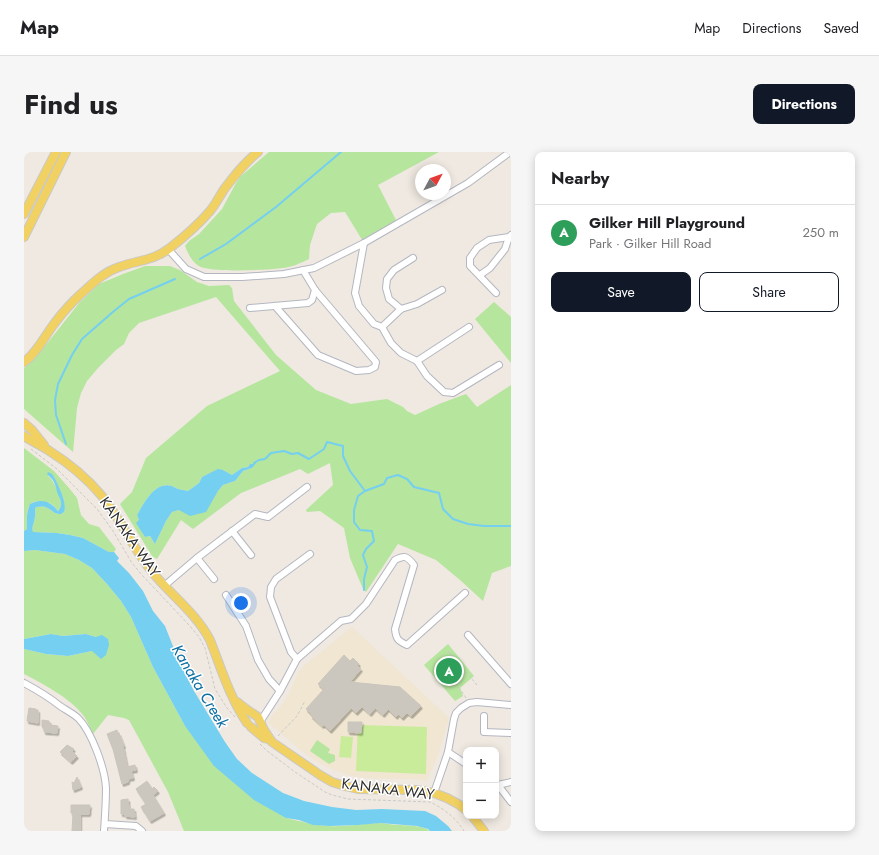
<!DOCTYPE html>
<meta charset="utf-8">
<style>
:root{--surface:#fff;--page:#f6f6f6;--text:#202124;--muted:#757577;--line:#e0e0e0;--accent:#111827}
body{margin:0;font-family:Jost,sans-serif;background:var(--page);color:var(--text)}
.controls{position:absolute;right:12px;bottom:12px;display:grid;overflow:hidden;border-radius:8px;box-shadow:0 2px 10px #0003}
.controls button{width:36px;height:36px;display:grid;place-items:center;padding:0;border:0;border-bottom:1px solid var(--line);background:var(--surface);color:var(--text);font:20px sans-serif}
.compass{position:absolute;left:391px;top:12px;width:36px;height:36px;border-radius:50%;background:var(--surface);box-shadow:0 2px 10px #0003;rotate:49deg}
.you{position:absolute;left:217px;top:451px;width:14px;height:14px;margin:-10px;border:3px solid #fff;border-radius:50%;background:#1a73e8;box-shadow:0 0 0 6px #1a73e833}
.badge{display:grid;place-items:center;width:26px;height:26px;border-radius:50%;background:var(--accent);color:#fff;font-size:13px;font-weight:700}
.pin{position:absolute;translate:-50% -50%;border:2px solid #fff;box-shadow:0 1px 4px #0006}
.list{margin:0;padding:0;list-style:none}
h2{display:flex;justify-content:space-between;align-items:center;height:52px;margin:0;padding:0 16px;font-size:17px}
h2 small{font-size:13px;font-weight:400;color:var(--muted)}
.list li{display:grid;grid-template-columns:26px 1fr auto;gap:12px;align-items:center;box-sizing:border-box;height:56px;padding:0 16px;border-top:1px solid var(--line)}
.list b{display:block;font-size:15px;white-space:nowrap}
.list p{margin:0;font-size:13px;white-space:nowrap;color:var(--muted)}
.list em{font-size:13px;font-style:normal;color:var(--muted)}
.actions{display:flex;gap:8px;padding:12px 16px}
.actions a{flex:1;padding:9px 0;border:1px solid var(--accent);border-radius:8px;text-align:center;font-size:14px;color:var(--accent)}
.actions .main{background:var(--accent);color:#fff}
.map{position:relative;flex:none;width:487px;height:679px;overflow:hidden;border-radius:8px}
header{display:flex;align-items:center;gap:24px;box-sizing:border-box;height:56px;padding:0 20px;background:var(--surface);border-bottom:1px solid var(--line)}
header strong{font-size:19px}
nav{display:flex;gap:22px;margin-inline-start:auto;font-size:14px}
.intro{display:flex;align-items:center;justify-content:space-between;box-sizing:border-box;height:96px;padding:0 24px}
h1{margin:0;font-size:28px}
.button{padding:10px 18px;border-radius:8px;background:var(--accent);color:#fff;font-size:14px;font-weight:700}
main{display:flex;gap:24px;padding:0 24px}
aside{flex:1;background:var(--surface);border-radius:8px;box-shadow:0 2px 10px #0003}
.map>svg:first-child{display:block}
.education{fill:#f0e6d1}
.green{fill:#b6e59e;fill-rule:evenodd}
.pitch{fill:#c9ec9a}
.water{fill:#75cff0}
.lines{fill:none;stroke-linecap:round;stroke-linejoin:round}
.stream{stroke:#75cff0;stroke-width:2}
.building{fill:#cbc7bf;stroke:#cbc5ba;filter:url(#shadow)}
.minor-casing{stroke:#b4b7c1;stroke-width:8}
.major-casing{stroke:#c9c9c9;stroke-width:10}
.path{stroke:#c9c9c9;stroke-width:1;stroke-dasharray:3 2;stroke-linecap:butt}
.minor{stroke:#fff;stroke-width:6}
.major{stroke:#f2d163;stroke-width:8}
.labels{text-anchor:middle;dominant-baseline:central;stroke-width:3;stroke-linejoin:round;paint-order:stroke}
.street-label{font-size:15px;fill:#2e2e2e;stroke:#fff}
.water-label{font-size:16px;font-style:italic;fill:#0d6fa3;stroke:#fff}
</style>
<header>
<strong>Map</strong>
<nav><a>Map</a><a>Directions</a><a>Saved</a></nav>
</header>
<div class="intro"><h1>Find us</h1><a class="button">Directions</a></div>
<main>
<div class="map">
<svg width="487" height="679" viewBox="0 0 487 679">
<defs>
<filter id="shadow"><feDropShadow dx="1.5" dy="2.5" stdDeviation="0" flood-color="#0004"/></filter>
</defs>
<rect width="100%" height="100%" fill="#efe9e1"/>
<path class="education" d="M328,475L425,566L414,603L403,629L386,627H366L340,626L324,623L310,618L301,614L279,600L266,589L245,571V567L257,554L265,542L274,521L280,514Z"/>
<g class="green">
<path d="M245,0H415L354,33L374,72L340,91L321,60L307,61L293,72L286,93L285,107C277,111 268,115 259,116C245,118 185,121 175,114C168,110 164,102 161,94L165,89L175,82L198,57L212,31L217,24Z"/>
<path d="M121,114H146L156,118L173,130L185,134L205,133L208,136L210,149L252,203L292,238L327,252L363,247L379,255L383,259L391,263L415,252L442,242L453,255L487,233V414L468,421L459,449L436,428L412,408L374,392L342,440L339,437L326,406L320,376L296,359L283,360L282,358L309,333L306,311L284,322L276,317L217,341L169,377L157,368L133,407L128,404L96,352L108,340L122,306L183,254L256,219L192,145L115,171L105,181L100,192L92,198L74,216L63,229L57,241L53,256L49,300L0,257V216L17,199L56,150L75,132L99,122ZM226,312H229L228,316L219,319L211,329L199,333L194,339L155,358L148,360L142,369L131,392L126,384L121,385C116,377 117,371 113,363C120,351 131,329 148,334C150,335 152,336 154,337C157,338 161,338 164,339L175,331L178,325L185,322L199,318L208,323L218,316L224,315Z"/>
<path d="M470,150L487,165V211L451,167Z"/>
<path d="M0,296L30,319L45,336L53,346L57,363L65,372L75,375L92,397L90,400H85L59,386L46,383L33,381L9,380C7,374 11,370 11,364C12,362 11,359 11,357L12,355C15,355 19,354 21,355C26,356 30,362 35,362C50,363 31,327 28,322L24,324C29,327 37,344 37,350C38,354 36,356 34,359L33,358C30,353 26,350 20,350C17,350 12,349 10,350C1,352 3,371 3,377L0,379Z"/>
<path d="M11,398L41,402L55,408L68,416L83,432L97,449L107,465L129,515L161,574L262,666C276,669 289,673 304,674C321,675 337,672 354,671C361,671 368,673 376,673C386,674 397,673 406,679H160L144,640L105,568L100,566L84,563L69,582C66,576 63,568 59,563C47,547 18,531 0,522V497L22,502L44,504L68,499L72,485L62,482L39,484L27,482L0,487V399Z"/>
<path d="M424,492L450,524L436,536L439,544L431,549L400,513Z"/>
<path d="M293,588L306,597L304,601L311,603V609L305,612L286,599Z"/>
</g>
<g class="pitch">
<path d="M334,573L403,575L402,622L332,619Z"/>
<path d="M317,584L329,585L327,606L315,605Z"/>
</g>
<g class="water">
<path d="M230,310L232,311L228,316L219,319L211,329L199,333L194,339L182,360L166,364L155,358L148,360L142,369L131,392L126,384L121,385L112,371L115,368L113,363C120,351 131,329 148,334C150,335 152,336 154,337C157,338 161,338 164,339L175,331L178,325L194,317L199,318L208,323L218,316L224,315L226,312H229Z"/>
<path d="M24,320L28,322C32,327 50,363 35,362C30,362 26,356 21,355C19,354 15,355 12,355L11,357C11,359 12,362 11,364C11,370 7,374 9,380L33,381L46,383L59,386L85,400H90L95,406L93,409L105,421L119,439L129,459L141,474L156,512L170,539L201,590L213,607L228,621L259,641L280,649L308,655L332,658L358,657L401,659L412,664L424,674L428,679H406L404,677L393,674L356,671L334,673L306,674L289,673L275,668L262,666L230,648L190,614L161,574L129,515L107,465L97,449L83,432L68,416L55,408L41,402L11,398L0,399V379L3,377C3,367 2,362 6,352C16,346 27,349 33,358L34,359C40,352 36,347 33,340C32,335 31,331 28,327C26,325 25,324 23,322Z"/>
<path d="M27,482L39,484L62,482L72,485L78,483L84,487L85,493L82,503L77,507L68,499L44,504L22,502L0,497V487Z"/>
</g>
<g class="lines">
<g class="stream">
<path d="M176,107L202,92L252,55L317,0"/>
<path d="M42,292L32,263L31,248L34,232L48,203L58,187L90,159L105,147L151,127"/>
<path d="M230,311L235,308L241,307L247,301L260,299L268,302L274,301L285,307L300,297L303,290L319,294V304L326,319L341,339L360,332L363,326L374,323L383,327L390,335L415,341L419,357L429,367L444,372L460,374H487"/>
<path d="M340,438V427L343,415L339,403L342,397L350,389L348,379L336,378L330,370V358L334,344L341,339"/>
</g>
</g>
<g class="building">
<path d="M320,503L326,509L329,506L335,512L333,514L337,517L326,530L376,535L397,554L387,564L383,561L378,566L374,562L372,565L364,557L359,563L351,556L346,562L338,555L332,561L327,556L306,579L300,573L298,574L287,564L288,563L282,557L300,537L294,532Z"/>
<path d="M5,556L12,557V558H14V571L3,569Z"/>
<path d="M18,568L25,569V571H27V573L34,574L33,581L20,580V576L18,575Z"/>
<path d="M324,570H338L337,581L324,580Z"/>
<path d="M93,578L94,582L95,581L100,594H99L103,615L111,613L112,618L107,619L109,626L104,627V630L98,632L89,597L83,582Z"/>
<path d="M43,593L50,597L48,599L53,604L47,610L36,600Z"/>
<path d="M53,625L57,635L49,638L48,630L50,631Z"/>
<path d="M123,629L128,637L130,635L134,639L129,643L140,661L126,669L117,655L122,652L112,637Z"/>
<path d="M104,647L105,657H110L111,665L101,664V662H97V648Z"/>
<path d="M47,653H66L65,662H56V679H48L49,661H47Z"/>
</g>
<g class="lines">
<defs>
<g id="minor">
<path d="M340,91L331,141L335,154L350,172L358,175L367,191L377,201L393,209L403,224L420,240L429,241L475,213"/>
<path d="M144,97L162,117L180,125H218L260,122L290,116L340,91L444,31L486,0"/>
<path d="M456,123L466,116L481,97L485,85"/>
<path d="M472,141L446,114V106L453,96L465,88L485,85L487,83"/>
<path d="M251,154L294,203L332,219L345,218L351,215L352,210L291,138L279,118"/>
<path d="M226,156L284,151L288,148L291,138"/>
<path d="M377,157L365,147L362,136L363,127L370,118L389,106"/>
<path d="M358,175L377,157L393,152L418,138"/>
<path d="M393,209L445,175"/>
<path d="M208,379L227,403"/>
<path d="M173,406L190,427"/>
<path d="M140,434L173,406L231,362L244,365L283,335"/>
<path d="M202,443L222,474L234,508L245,527L256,539"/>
<path d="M444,483L487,532"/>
<path d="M273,507L267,500L246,445L247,435L252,427L286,402"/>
<path d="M0,531C13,538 25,545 36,554C42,558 48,561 54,566C68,580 81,617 82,636C82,650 81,665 80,679"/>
<path d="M460,564V580L487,581"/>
<path d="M236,570L256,539L273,507L317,469L327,467L342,452L371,408C381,403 383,404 390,413L371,477C372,487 374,489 383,493L441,441"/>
<path d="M424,600L442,612"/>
<path d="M472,631L474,633L487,630"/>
<path d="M474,633L487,650"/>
<path d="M410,641L424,600L430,567L432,561L437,556L445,551L453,550L487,553"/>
<path d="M81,672L112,674L118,679"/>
</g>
<g id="major">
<path d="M0,62L32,0"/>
<path d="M0,85L42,0"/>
<path d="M0,210C13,201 20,185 30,172C38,161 48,150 58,141C70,130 80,120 95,115C114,108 129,109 146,96C160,85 175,72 186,59C192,52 196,43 201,36C211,23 221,10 234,0"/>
<path d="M0,271L8,278L20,293"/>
<path d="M0,284C7,289 16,293 24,298C43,310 62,325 77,343C97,367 109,397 129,421C148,444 172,461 186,488C197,516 206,546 223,571"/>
<path d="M213,550L222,557L234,565L240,578L248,590L296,623L308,630L321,634L334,637L392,638L410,641L423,646L434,652L442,658"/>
<path d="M227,575L240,586L244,587"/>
<path d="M448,664L460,679"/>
</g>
</defs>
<use href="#minor" class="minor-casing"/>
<use href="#major" class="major-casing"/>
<g class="path">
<path d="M7,297L33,317L73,357L89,379L108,411L118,423L165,473L175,485L181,496L191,537L203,556L211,565"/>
<path d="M442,546L429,526L419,513L420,510L428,514L430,513L433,510L424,499L453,533"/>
<path d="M254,584L273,564L281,549"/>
<path d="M236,592L242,598L271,620L301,640L308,643L324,647L406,650C419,656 432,666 440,679"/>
</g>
<use href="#minor" class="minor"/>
<use href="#major" class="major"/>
</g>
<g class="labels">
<g class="street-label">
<text transform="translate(106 385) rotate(55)">KANAKA WAY</text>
<text transform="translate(364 637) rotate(7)">KANAKA WAY</text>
</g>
<g class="water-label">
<text transform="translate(176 534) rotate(59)">Kanaka Creek</text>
</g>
</g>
</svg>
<div class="controls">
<button>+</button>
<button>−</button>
</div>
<svg class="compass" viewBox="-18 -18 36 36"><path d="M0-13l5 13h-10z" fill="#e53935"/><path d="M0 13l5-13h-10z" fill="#757577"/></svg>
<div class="you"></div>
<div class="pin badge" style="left:425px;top:519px;background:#2e9e5b">A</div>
</div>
<aside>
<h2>Nearby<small></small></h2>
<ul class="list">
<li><span class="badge" style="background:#2e9e5b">A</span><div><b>Gilker Hill Playground</b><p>Park · Gilker Hill Road</p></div><em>250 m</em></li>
</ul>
<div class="actions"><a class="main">Save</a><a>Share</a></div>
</aside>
</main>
